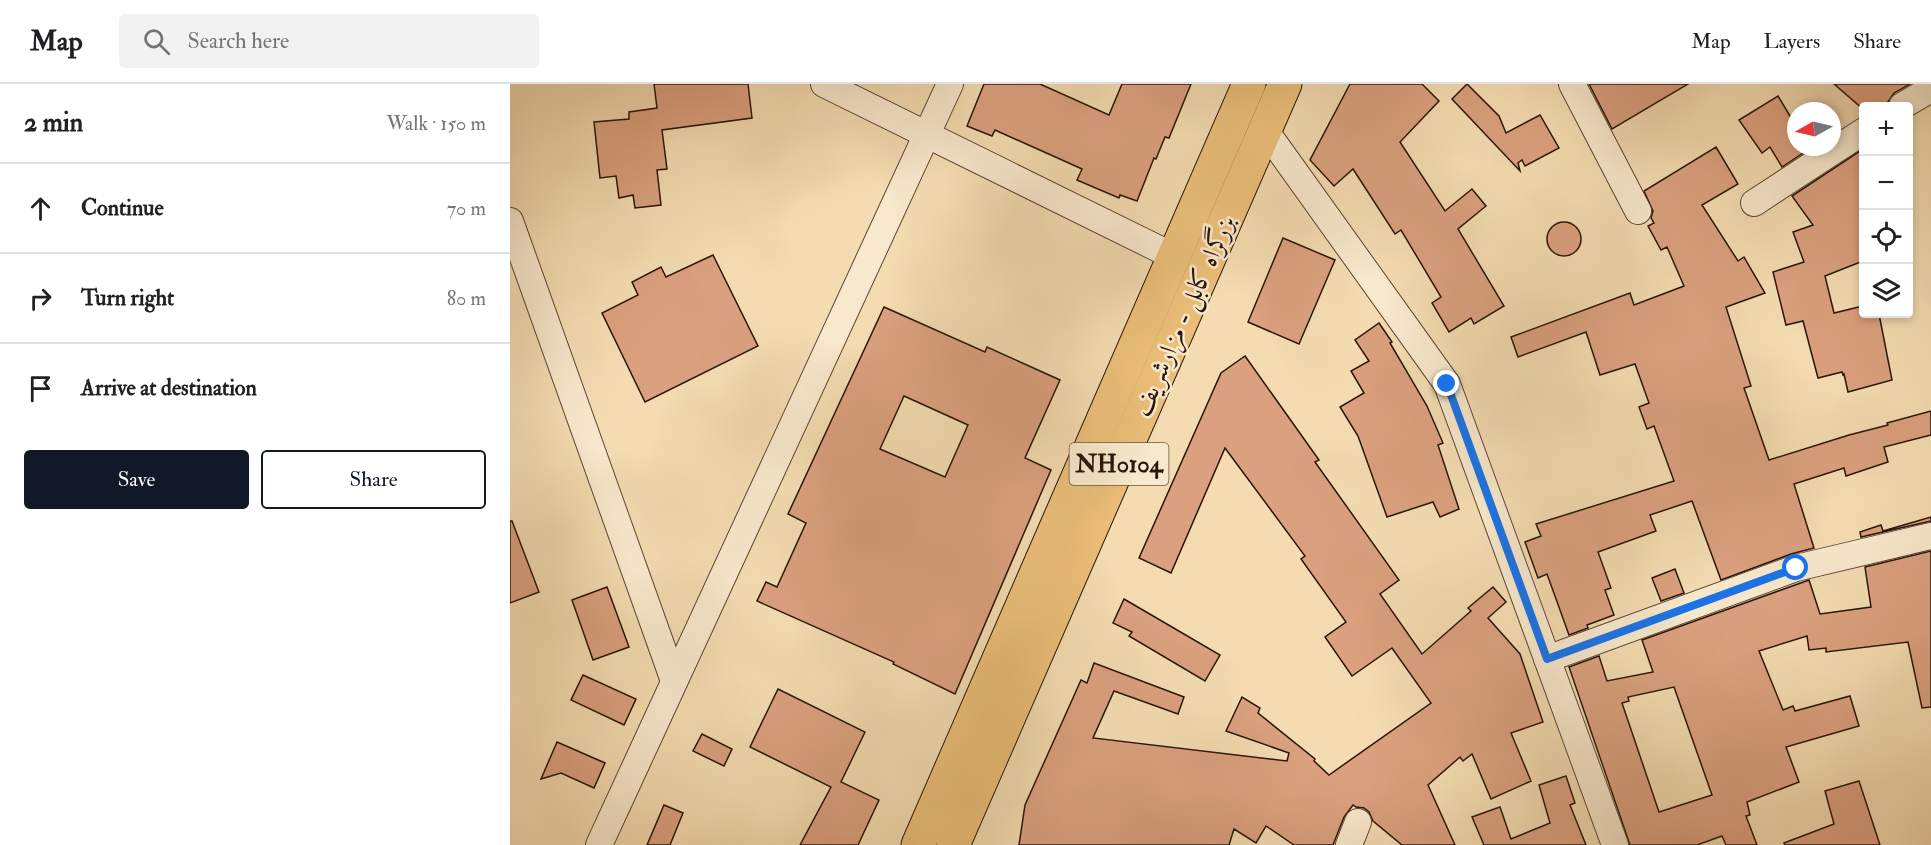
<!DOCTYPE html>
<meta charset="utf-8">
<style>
:root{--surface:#fff;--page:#f2f2f2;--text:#202124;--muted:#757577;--line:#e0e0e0;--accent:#111827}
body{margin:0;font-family:"IM FELL Double Pica",Amiri,serif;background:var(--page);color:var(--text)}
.controls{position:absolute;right:18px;top:18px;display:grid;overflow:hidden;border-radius:6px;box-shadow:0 3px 9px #0003}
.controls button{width:54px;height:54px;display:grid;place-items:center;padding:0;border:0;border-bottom:2px solid var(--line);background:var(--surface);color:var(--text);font:30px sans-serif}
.compass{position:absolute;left:1277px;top:18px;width:54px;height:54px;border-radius:50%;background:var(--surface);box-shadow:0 3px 9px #0003;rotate:262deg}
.stop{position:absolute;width:18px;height:18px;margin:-14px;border:4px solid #1a73e8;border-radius:50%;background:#fff}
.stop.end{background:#1a73e8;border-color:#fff;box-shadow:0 2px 6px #0008}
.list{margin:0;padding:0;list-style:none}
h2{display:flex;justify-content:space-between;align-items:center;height:78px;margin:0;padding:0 24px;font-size:26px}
h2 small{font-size:20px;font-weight:400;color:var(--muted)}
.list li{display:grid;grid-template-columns:39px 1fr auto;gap:18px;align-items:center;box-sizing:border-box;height:90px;padding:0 24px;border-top:2px solid var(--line)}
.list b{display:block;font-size:22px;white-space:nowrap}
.list em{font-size:20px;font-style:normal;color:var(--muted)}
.actions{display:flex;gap:12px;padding:18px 24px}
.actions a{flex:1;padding:14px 0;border:2px solid var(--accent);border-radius:6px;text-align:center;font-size:21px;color:var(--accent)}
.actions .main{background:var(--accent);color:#fff}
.icon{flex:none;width:33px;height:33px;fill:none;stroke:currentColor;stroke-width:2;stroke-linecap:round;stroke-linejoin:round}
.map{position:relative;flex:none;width:1421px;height:761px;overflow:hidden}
header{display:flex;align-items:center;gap:36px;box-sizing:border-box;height:84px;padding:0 30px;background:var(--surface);border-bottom:2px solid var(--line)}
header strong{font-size:28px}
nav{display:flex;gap:33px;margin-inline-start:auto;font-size:21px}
.search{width:420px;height:54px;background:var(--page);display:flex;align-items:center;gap:15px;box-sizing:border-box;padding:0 21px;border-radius:6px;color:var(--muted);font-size:22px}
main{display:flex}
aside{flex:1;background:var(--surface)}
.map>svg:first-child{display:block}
.building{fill:#daa07f;stroke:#291509;stroke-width:1.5;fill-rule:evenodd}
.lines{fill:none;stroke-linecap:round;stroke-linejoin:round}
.minor-casing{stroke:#5c4633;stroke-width:28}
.trunk-casing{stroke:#291509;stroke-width:35}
.minor{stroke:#f8e8cc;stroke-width:26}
.trunk{stroke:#eabe78;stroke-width:33}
.route{stroke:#1a73e8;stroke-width:8}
.labels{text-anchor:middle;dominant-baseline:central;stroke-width:5;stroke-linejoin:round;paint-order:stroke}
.shield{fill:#f8e8cc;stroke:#675444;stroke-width:1.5}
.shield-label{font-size:24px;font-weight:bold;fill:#291509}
.street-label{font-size:26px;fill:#291509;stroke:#f8e8cc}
</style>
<header>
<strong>Map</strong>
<div class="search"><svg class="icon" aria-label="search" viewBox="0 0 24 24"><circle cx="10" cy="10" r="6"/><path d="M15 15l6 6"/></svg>Search here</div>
<nav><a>Map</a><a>Layers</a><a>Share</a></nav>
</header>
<main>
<aside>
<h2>2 min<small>Walk · 150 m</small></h2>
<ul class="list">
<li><svg class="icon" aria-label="ahead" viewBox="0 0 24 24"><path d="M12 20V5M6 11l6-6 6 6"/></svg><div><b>Continue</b></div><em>70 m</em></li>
<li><svg class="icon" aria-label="right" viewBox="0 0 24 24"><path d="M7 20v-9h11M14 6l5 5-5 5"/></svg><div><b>Turn right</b></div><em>80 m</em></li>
<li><svg class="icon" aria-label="arrive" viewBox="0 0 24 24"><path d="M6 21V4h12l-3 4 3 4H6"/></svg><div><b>Arrive at destination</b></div></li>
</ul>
<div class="actions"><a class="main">Save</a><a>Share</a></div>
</aside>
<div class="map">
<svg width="1421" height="761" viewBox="0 0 1421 761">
<rect width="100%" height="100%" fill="#f4dbb1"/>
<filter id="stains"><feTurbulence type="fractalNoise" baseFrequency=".00333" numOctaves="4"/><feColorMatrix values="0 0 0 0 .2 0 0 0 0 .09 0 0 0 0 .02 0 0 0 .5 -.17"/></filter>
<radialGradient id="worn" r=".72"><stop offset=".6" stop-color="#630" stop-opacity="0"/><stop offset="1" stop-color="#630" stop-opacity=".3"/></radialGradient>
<g class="building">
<path d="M144,0H238L242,34L152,46L157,85L147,86L151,121L125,124L123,111L109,114L106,92L90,94L84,38L119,35V28L147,24Z"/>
<path d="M474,0H530L599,31L612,0H681L659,54L655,53L646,75L644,74L627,117L610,111L609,114L567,96L572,85L485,46L482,52L457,42Z"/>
<path d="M840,0H912L929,17L890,58L935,127L962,105L976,122L948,145L994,222L964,240L961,234L939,248L922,219L931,213L891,146L885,150L843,85L824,102L800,76Z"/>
<path d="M957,0L989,32L996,49L1030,31L1049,64L1015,82L1012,76L1008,79L1010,87L942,15Z"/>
<path d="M1079,0H1178L1102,45Z"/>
<path d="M1324,0H1400L1384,9L1378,18L1369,22H1353V25Z"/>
<path d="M1268,12L1286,42V63H1298L1299,65L1272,83L1260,63L1252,69L1229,36Z"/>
<path d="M1206,63L1228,100L1192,121L1228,177L1234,173L1255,209L1216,223L1241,302L1234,304L1259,376L1339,351L1378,341L1377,339L1421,327V351L1374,363L1378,378L1336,392L1334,384L1284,400L1304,464L1281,470L1211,496L1182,417L1140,431L1146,447L1088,468L1101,504L1095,506L1104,531L1077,541L1078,544L1059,551L1037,490L1028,494L1015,458L1031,452L1026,440L1164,397L1144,342L1137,345L1129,323L1139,319L1125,280L1090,291L1076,248L1008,273L1001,253L1120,209L1124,221L1174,202L1157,163L1151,166L1138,142L1144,139L1141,134L1143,127L1134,107Z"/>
<path d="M1353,65V177L1315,192L1324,229L1353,222V230H1369L1382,296L1338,308L1334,290L1333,291L1332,288L1308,294L1293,237L1276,241L1263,188L1294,178L1283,148L1303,141L1282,112Z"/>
<circle cx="1054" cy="155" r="17"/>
<path d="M773,154L825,176L789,260L738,238Z"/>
<path d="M203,171L248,262L135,318L92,229L128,211L122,198L151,183L156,193Z"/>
<path d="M374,223L475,268L477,263L550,296L515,374L541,386L445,610L383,580L384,578L247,517L256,498L267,503L296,439L278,430ZM394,312L458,341L435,393L370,365Z"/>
<path d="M869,239L882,258L880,259L917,322L933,359L928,361L949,425L930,433L923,418L877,433L848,352L830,323L854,309L841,287L859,277L845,256Z"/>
<path d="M735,272L809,376L805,378L889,496L870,510L912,570L961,527L958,524L983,503L996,518L978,534L1010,570L1033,638L1001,649L1021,697L981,715L962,670L953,677L950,673L918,701L945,761H892L863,737L859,728L854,724L846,723L843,721L834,733L823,761H784L756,742L746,759L724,745L719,761H509L515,721L571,596L577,599L584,579L674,613L668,630L604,607L583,654L777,677L779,669L716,647L732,613L750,624L748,629L805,675L804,677L819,691L921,619L882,564L842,592L815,553L836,538L791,475L795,472L715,364L661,489L629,474L711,289Z"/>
<path d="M1421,433V437L1351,453L1350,448L1371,441L1373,447Z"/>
<path d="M0,437H2L29,508L0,519Z"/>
<path d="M1421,467V623L1412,624L1398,558L1316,568V564L1299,566L1297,552L1249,567L1273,626L1283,622L1285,627L1340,612L1349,642L1276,663L1289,698L1237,718L1240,731L1236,732L1247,761H1216L1212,752L1187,761H1120L1059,583L1089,572L1097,597L1143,588L1132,556L1299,496L1310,530L1361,523L1355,483ZM1164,603L1202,711L1149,728L1112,619L1119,617L1118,613Z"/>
<path d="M1165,485L1174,509L1151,517L1142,494Z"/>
<path d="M97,503L119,563L83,576L62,516Z"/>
<path d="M614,515L710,571L695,597L619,552L622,548L603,539Z"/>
<path d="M73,591L126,615L114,641L61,616Z"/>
<path d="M268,605L355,648L331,698L369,716L348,761H290L321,703L240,663Z"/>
<path d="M192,650L222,665L214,682L183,667Z"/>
<path d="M47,658L95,679L84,704L51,689L31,695Z"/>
<path d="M1056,692L1065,719L1060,721L1076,761H974L962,733L990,723L1001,755L1040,739L1029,701Z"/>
<path d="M1349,697L1370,761H1275L1274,759L1324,740L1315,707Z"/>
<path d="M154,721L173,729L160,761H137Z"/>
</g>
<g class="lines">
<defs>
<g id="minor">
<path d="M314,0L663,172"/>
<path d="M1062,0L1128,127"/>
<path d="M1392,22L1421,5"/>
<path d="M755,46L937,300L1105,761"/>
<path d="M1244,119L1354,47"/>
<path d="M0,137L164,597"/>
<path d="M1037,575L1286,484L1421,452"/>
<path d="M89,761L440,0"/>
<path d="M839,761L848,738"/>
</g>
<g id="trunk">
<path d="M408,761L739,0"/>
<path d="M443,761L775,0"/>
</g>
</defs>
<use href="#minor" class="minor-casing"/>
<use href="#trunk" class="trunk-casing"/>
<use href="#minor" class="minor"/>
<use href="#trunk" class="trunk"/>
</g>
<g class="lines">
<path class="route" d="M937,300L1037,575L1286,484"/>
</g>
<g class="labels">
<rect class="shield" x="559.5" y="359" width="99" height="42" rx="4.5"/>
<g class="shield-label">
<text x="609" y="380">NH0104</text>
</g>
<g class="street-label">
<text transform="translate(674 232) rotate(-66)">بزرگراه کابل - مزارشریف</text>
</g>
</g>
<rect width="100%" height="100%" filter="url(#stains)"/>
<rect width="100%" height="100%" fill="url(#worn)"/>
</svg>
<div class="controls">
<button>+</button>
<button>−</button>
<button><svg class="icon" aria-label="locate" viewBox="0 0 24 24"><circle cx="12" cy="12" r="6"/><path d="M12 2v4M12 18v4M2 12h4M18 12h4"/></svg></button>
<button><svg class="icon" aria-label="layers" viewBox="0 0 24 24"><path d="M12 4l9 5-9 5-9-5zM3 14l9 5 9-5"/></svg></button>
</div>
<svg class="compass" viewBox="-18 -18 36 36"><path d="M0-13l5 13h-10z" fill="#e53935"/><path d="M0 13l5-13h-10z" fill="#757577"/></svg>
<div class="stop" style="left:1286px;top:484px"></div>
<div class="stop end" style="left:937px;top:300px"></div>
</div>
</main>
